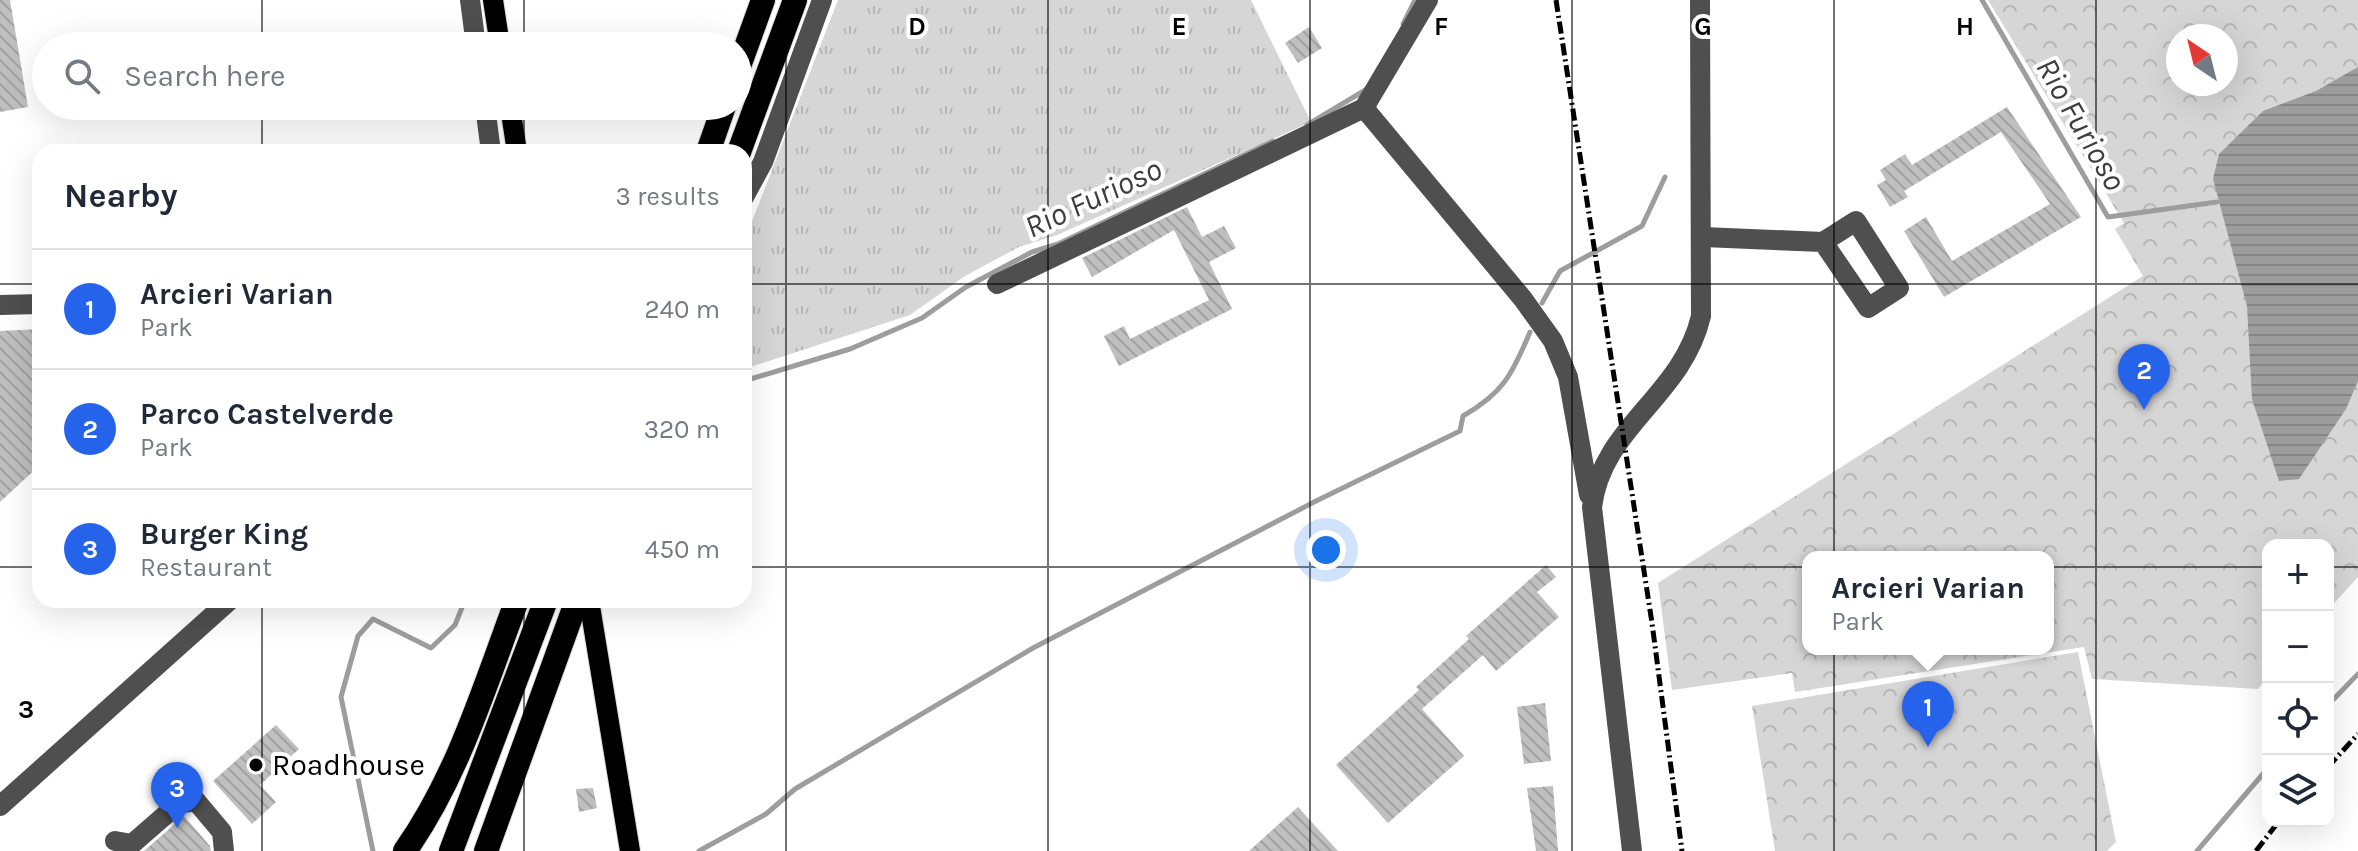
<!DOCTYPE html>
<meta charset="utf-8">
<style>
:root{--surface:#fff;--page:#f6f6f7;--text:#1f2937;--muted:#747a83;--line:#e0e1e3;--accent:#2563eb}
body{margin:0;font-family:Karla,sans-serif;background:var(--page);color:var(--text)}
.controls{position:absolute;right:24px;bottom:24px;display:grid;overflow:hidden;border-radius:16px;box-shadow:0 8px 32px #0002}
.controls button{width:72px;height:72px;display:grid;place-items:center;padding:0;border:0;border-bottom:2px solid var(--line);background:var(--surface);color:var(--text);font:40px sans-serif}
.compass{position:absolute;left:2166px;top:24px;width:72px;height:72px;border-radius:50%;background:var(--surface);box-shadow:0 8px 32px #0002;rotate:325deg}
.you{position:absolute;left:1326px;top:550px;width:28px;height:28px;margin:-20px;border:6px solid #fff;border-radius:50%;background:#1a73e8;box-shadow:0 0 0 12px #1a73e833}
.badge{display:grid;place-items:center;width:52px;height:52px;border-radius:50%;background:var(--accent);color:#fff;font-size:26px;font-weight:700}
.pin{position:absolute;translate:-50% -66px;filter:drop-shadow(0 2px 4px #0008)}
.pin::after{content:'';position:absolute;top:42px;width:28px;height:24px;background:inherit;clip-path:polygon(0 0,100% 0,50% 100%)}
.popup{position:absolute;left:1802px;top:551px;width:252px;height:104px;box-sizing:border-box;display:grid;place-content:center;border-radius:16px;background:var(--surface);filter:drop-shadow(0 2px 6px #0005);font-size:26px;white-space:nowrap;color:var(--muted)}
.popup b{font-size:30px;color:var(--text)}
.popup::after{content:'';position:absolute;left:50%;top:100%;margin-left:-16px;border:16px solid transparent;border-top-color:var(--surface)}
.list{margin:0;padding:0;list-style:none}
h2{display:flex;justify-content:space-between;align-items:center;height:104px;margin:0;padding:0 32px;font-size:34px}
h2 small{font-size:26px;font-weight:400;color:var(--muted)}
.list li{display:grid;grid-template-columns:52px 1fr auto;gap:24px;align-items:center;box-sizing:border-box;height:120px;padding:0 32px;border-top:2px solid var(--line)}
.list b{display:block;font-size:30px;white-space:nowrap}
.list p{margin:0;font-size:26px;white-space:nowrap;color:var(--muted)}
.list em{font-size:26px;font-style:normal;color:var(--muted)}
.icon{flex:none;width:44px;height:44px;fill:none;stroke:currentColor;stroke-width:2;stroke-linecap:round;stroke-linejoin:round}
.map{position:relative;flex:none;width:2358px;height:851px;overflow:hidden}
.search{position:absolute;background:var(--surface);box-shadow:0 8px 32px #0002;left:32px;top:32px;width:720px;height:88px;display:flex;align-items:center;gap:20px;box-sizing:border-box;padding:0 28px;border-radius:44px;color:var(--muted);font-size:30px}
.panel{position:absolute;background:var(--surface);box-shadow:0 8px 32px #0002;left:32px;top:144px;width:720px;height:464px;border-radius:24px}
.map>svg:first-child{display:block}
.grass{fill:url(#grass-tufts)}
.park{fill:url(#park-crowns);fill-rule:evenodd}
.water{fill:url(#water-rules)}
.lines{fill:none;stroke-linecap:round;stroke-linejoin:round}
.stream{stroke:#9d9d9d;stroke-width:5}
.building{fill:url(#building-back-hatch)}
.major-casing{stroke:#dbdbdb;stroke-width:22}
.highway-casing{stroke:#dbdbdb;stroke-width:26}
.minor{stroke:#4f4f4f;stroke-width:20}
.major{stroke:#000;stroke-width:20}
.highway{stroke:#000;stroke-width:24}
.rail{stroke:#000;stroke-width:5;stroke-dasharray:12 4 2 4;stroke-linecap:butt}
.grid{fill:none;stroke:#000;stroke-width:2;stroke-opacity:0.55}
.poi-dot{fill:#000;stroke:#fff;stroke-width:3}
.labels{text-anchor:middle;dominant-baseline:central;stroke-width:8;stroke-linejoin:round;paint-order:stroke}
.poi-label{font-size:30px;fill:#000;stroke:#fff;text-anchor:start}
.water-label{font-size:32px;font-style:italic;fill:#3e3e3e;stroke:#fff}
.grid-label{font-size:26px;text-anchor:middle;font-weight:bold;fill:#000;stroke:#fff;stroke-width:8;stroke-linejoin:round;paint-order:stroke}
</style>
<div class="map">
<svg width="2358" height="851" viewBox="0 0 2358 851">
<defs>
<pattern id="grass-tufts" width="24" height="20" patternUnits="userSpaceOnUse" patternTransform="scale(2)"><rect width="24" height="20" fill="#d6d6d6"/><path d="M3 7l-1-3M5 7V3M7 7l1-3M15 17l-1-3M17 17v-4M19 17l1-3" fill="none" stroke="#b6b6b6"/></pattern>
<pattern id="park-crowns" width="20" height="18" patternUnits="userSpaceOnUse" patternTransform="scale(2)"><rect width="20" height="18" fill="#d6d6d6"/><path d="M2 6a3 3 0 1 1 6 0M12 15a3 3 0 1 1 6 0" fill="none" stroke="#b6b6b6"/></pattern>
<pattern id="water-rules" width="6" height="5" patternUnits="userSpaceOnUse" patternTransform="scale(2)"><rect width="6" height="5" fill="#9d9d9d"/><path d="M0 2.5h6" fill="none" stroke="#858585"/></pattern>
<pattern id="building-back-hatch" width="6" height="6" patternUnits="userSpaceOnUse" patternTransform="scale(2)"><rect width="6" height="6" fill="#bfbfbf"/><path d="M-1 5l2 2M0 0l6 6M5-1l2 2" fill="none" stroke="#a2a2a2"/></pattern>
</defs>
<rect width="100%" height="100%" fill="#fff"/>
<path class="grass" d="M838,0H1251L1311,122L1057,235L1019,247L965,276L910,315L744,369V242Z"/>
<g class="park">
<path d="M1988,0H2358V577L2328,610V545H2268V677L2258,689L2092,679L2084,647L1795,692L1792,673L1672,690L1658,583L2143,276L2115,229L2124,223ZM2178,36H2226V84H2178ZM1808,557H2048V649H1808Z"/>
<path d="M2078,652L2116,842L2107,851H1775L1752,706Z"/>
</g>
<path class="water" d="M2358,67V381L2346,409L2299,479L2279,481L2252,399L2247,306L2213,179L2219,154L2263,111L2316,91Z"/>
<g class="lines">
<g class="stream">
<path d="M1982,0L2108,217L2217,202"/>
<path d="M1403,24L1415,0"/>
<path d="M1307,125L1367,89"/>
<path d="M1542,303L1560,271L1642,226L1665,177"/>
<path d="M744,381L850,349L922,318L966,287L1032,252L1058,244L1273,141"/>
<path d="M2328,705L2358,674"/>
<path d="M373,851L341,697L358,636L373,619L431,648L455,625L465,600"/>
<path d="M699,851L766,814L795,789L1033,648L1318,500L1460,431L1463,416C1503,393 1512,375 1530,332"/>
<path d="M2197,851L2268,768"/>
</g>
</g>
<g class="building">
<path d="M0,0H10L28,107L0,112Z"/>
<path d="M1309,27L1322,48L1298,63L1285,43Z"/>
<path d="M2007,107L2081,217L1944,297L1904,231L1926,217L1952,261L2050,204L2001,132L1904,191L1908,197L1890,207L1877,185L1886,180L1880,170L1905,154L1912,165Z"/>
<path d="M1187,207L1202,237L1224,226L1236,248L1209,262L1232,309L1119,366L1104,336L1124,326L1130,339L1209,300L1174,230L1092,277L1082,258Z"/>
<path d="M40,329V465L0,502V331Z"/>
<path d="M1546,565L1556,577L1537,592L1559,617L1496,671L1483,655L1422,709L1464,756L1388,823L1336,765L1419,690L1416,687L1469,639L1466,636Z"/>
<path d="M1545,703L1551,761L1524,764L1517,707Z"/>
<path d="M276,725L299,749L260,785L276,802L252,824L213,781Z"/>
<path d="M1553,786L1558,851H1536L1527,788Z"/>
<path d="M593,788L597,808L579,812L576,789Z"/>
<path d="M1298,807L1338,851H1249L1279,824Z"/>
<path d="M184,816L210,846L211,851H144Z"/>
</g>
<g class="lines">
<defs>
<g id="major">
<path d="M493,0L500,46"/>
<path d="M510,106L517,152"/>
<path d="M589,600L630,851"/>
</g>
<g id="highway">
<path d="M738,69L763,0"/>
<path d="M708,152L724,106"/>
<path d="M739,152L795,0"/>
<path d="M405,851C458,776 485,685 517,600"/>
<path d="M451,851L546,600"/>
<path d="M486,851L577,600"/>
</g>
</defs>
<use href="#major" class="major-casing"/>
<use href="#highway" class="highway-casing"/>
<g class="minor">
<path d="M470,0L476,46"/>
<path d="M485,106L491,152"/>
<path d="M1364,108L1523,299L1553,341L1568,377L1589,495"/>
<path d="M744,197L763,162L822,0"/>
<path d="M1703,237L1823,242L1856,221L1899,288L1868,308L1823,242"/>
<path d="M997,284L1364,108L1428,0"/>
<path d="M0,305L40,304"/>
<path d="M0,806L230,600"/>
<path d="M115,841L132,844L178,804L196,801L222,832L224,851"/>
<path d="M1632,851L1592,507C1602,426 1682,397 1701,316L1700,0"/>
</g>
<use href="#major" class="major"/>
<use href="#highway" class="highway"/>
<g class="rail">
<path d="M1556,0L1652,623L1682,851"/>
<path d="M2328,767L2358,734"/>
<path d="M2256,851L2279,821"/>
</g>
</g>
<path class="grid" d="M262,0V46M524,0V46M786,0V851M1048,0V851M1310,0V851M1572,0V851M1834,0V851M2096,0V851M262,106V152M524,106V152M0,284H40M744,284H2358M0,567H40M744,567H2268M2328,567H2358M262,600V851M524,600V851"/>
<circle class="poi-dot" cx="256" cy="765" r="8"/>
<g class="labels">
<g class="poi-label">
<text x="272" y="765">Roadhouse</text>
</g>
<g class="water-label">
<text transform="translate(2081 124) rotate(60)">Rio Furioso</text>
<text transform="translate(1093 198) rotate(-25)">Rio Furioso</text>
</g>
</g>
<g class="grid-label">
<text x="917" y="35">D</text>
<text x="1179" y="35">E</text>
<text x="1441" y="35">F</text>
<text x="1703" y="35">G</text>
<text x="1965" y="35">H</text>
<text x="26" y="718">3</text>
</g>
</svg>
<div class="controls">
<button>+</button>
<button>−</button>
<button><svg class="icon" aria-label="locate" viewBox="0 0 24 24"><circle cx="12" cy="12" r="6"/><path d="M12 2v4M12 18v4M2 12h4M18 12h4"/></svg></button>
<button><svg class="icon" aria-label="layers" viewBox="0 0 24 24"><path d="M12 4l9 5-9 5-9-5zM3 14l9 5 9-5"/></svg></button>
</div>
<svg class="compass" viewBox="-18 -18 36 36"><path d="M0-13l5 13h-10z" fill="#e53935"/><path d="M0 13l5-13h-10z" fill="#747a83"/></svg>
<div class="you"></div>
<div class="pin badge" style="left:1928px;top:747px">1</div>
<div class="popup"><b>Arcieri Varian</b>Park</div>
<div class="pin badge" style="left:2144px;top:410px">2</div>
<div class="pin badge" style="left:177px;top:828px">3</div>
<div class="search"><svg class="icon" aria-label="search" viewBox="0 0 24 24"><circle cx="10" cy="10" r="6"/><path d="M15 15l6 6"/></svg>Search here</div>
<section class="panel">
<h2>Nearby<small>3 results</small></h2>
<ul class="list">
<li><span class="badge">1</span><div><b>Arcieri Varian</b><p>Park</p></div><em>240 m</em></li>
<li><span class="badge">2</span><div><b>Parco Castelverde</b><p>Park</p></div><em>320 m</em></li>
<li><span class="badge">3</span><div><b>Burger King</b><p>Restaurant</p></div><em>450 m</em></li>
</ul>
</section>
</div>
